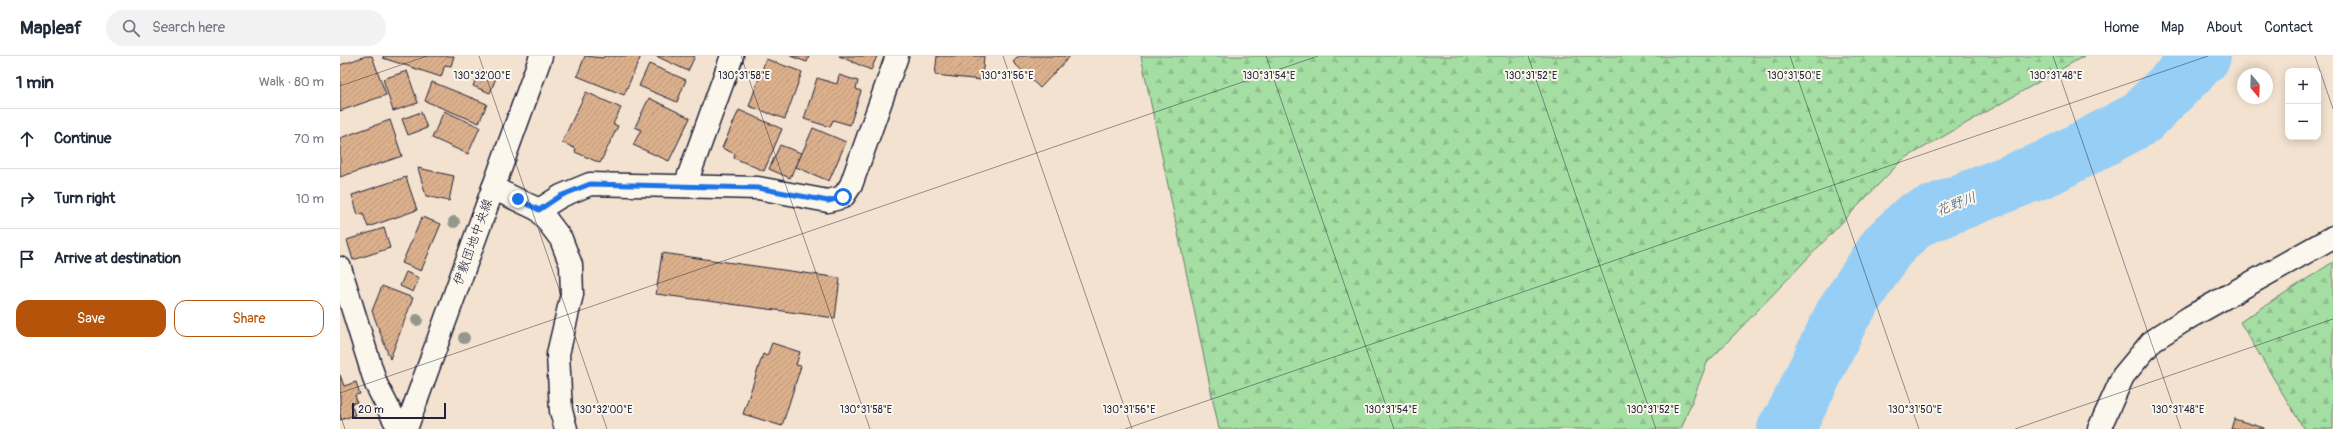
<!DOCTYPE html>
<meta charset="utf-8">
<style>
:root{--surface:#fff;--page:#f2f2f3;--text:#1f2937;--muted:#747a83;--line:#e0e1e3;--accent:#b45309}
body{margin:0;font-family:Pangolin,"Klee One",sans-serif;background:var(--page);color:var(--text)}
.controls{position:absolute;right:12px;top:12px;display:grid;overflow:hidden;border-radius:8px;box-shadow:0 2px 10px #0003}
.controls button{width:36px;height:36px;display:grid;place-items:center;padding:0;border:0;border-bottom:1px solid var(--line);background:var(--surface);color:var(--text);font:20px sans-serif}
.compass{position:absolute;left:1897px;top:12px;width:36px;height:36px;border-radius:50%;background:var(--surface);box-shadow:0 2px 10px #0003;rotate:161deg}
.scale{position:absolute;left:12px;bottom:10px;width:94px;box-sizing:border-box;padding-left:4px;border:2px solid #22223b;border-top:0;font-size:11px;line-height:14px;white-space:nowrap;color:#22223b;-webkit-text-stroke:3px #fbf7ec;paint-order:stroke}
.stop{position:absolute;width:12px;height:12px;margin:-9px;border:3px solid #1a73e8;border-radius:50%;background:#fff}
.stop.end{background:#1a73e8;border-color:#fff;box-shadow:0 1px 4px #0008}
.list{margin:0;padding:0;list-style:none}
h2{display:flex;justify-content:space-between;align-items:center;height:52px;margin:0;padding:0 16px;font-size:17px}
h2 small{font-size:13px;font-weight:400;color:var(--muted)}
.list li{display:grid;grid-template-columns:26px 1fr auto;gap:12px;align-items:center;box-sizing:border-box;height:60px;padding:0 16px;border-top:1px solid var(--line)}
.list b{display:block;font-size:15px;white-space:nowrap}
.list em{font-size:13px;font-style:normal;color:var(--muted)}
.actions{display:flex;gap:8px;padding:12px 16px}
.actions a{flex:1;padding:9px 0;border:1px solid var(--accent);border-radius:12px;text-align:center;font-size:14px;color:var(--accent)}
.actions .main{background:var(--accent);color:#fff}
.icon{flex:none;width:22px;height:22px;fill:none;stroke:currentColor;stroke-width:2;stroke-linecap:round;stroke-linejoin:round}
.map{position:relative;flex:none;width:1993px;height:373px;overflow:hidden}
header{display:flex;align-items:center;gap:24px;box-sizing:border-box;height:56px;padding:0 20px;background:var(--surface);border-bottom:1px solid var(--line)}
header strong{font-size:19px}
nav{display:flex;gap:22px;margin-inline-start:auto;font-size:14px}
.search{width:280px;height:36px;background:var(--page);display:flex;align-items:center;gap:10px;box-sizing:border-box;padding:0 14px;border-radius:22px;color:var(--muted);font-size:15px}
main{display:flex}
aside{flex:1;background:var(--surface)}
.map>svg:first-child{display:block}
.forest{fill:url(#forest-firs);stroke:#64806f}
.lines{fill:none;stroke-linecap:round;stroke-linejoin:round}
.river{stroke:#97cef6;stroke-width:56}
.building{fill:url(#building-hatch);stroke:#22223b}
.minor-casing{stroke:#22223b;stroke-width:25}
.tertiary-casing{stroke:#22223b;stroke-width:25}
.minor{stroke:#fbf7ec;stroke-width:22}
.tertiary{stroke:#fbf7ec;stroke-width:22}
.tree{fill:#95978f}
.route{stroke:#1a73e8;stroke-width:5}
.ticks{fill:none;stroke:#22223b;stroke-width:1;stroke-opacity:0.45}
.labels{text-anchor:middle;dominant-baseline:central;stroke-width:4;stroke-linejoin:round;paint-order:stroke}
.street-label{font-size:13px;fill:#22223b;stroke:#fbf7ec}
.water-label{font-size:14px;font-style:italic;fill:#455673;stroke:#fbf7ec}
.ticks-label{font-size:10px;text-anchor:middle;fill:#22223b;stroke:#fbf7ec;stroke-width:4;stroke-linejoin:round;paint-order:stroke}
</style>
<header>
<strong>Mapleaf</strong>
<div class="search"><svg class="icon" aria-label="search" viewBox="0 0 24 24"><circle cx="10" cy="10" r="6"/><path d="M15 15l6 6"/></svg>Search here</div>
<nav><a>Home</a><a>Map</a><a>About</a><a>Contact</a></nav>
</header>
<main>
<aside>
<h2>1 min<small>Walk · 80 m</small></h2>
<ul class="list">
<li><svg class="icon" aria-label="ahead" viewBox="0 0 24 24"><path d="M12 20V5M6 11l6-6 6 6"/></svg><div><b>Continue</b></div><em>70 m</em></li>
<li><svg class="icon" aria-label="right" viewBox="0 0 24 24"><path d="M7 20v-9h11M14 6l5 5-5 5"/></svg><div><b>Turn right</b></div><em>10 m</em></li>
<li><svg class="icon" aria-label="arrive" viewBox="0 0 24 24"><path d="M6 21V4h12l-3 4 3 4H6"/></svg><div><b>Arrive at destination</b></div></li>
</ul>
<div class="actions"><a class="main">Save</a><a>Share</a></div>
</aside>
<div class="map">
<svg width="1993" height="373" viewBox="0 0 1993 373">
<defs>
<pattern id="forest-firs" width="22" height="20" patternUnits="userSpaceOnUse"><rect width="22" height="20" fill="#a5dea3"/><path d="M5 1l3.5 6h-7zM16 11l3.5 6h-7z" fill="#8ebe8d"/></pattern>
<pattern id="building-hatch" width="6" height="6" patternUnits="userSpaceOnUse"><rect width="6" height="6" fill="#dcb08c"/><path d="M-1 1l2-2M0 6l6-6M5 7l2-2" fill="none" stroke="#bc977a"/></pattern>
</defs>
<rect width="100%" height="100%" fill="#f2e2cf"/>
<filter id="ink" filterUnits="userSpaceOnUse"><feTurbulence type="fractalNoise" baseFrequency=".025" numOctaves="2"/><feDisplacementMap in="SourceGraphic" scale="8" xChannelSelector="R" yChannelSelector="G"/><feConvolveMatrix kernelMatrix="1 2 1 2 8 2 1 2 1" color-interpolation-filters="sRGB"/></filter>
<g filter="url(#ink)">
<g class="forest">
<path d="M801,0H1744L1562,104L1367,307L1341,373H879Z"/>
<path d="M1993,206V373H1964L1900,266Z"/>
</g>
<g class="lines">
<path class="river" d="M1445,373L1453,361L1502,260L1547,191L1575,164L1707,112L1800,63L1863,0"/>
</g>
<g class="building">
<path d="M26,0H32L46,39L0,55V9Z"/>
<path d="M43,0H114L111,10L105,9L101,21L43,2Z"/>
<path d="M245,0L263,2L264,0H301L284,39L237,20Z"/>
<path d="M316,0H355L348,15Z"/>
<path d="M450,0H469L467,6Z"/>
<path d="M499,0H537L531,14Z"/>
<path d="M597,0H644L642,24L595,19Z"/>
<path d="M679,0H730L700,32L673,6Z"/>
<path d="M426,3L462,16L445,63L409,50Z"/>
<path d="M309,8L346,24L337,46L299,30Z"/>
<path d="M67,15L78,47L53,55L43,23Z"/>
<path d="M139,15L156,22L150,37L133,30Z"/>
<path d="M499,19L518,25L516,33L521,35L510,69L493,64L490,71L464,63L477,22L497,28Z"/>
<path d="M92,26L147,48L139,67L85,45Z"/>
<path d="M246,36L281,52L273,68L278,70L260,107L235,96L236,93L222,86Z"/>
<path d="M309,42L350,62L329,105L293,89L301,74L295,71Z"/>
<path d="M399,54L442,73L424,115L394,102L395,98L382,92Z"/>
<path d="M104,55L140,71L128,98L92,82Z"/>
<path d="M81,56L87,72L68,79L62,63Z"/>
<path d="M50,64L62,100L0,121V82Z"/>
<path d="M473,72L506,86L489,125L456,111Z"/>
<path d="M440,89L461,97L450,122L429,113Z"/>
<path d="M78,112L114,120L109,145L86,140Z"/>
<path d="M66,121L77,154L28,171L23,157L18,159L12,139Z"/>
<path d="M82,161L101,168L81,215L62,207Z"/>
<path d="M44,172L50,192L13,204L7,184Z"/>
<path d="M322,197L500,222L495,262L316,238Z"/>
<path d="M66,216L79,222L73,236L60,230Z"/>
<path d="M42,230L73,242L50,303L32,255Z"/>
<path d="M432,287L460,296L456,309L461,310L442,370L403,358L423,298L427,300Z"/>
<path d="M0,319L4,330L16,326L20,338L15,339L17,346L11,348L15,359L0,364Z"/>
<path d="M1894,363L1924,372V373H1891Z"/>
</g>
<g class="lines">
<defs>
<g id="minor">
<path d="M345,130L392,0"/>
<path d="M199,154L221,140L250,128L418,132L488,145L503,141L511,129L557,0"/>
<path d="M0,212L36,328L59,373"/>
</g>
<g id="tertiary">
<path d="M153,132L199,154L221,183L231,209L232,238L218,298L221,355L226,373"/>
<path d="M66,373L201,0"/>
<path d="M1759,373L1783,320L1813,284L1850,261L1993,181"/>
</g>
</defs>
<use href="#minor" class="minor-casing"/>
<use href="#tertiary" class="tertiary-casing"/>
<use href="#minor" class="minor"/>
<use href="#tertiary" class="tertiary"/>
</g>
<g class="tree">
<circle cx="114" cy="166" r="6"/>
<circle cx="77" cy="264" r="6"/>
<circle cx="124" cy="282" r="6"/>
</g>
</g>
<g class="lines" filter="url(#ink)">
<path class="route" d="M178,143L199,154L220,140L250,128L418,132L488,145L503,141"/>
</g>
<path class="ticks" d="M139,0L267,373M401,0L530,373M663,0L792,373M926,0L1054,373M1188,0L1316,373M1450,0L1579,373M1713,0L1841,373M1975,0L1993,53M0,30L87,0M0,337L978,0M0,358L5,373M785,373L1868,0M1675,373L1993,263"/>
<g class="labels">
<g class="street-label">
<text transform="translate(133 186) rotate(-70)">伊敷団地中央線</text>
</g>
<g class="water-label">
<text transform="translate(1616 148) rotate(-21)">花野川</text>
</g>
</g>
<g class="ticks-label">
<text x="1191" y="23">130°31'52"E</text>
<text x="1716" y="23">130°31'48"E</text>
<text x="142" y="23">130°32'00"E</text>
<text x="404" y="23">130°31'58"E</text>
<text x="667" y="23">130°31'56"E</text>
<text x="929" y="23">130°31'54"E</text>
<text x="1454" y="23">130°31'50"E</text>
<text x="264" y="357">130°32'00"E</text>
<text x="526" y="357">130°31'58"E</text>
<text x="789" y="357">130°31'56"E</text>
<text x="1051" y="357">130°31'54"E</text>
<text x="1313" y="357">130°31'52"E</text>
<text x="1575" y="357">130°31'50"E</text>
<text x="1838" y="357">130°31'48"E</text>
</g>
</svg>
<div class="controls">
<button>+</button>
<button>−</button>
</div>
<svg class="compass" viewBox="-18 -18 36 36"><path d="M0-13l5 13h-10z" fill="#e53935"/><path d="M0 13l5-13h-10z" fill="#747a83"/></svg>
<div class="scale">20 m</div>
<div class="stop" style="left:503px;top:141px"></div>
<div class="stop end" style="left:178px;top:143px"></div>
</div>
</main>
